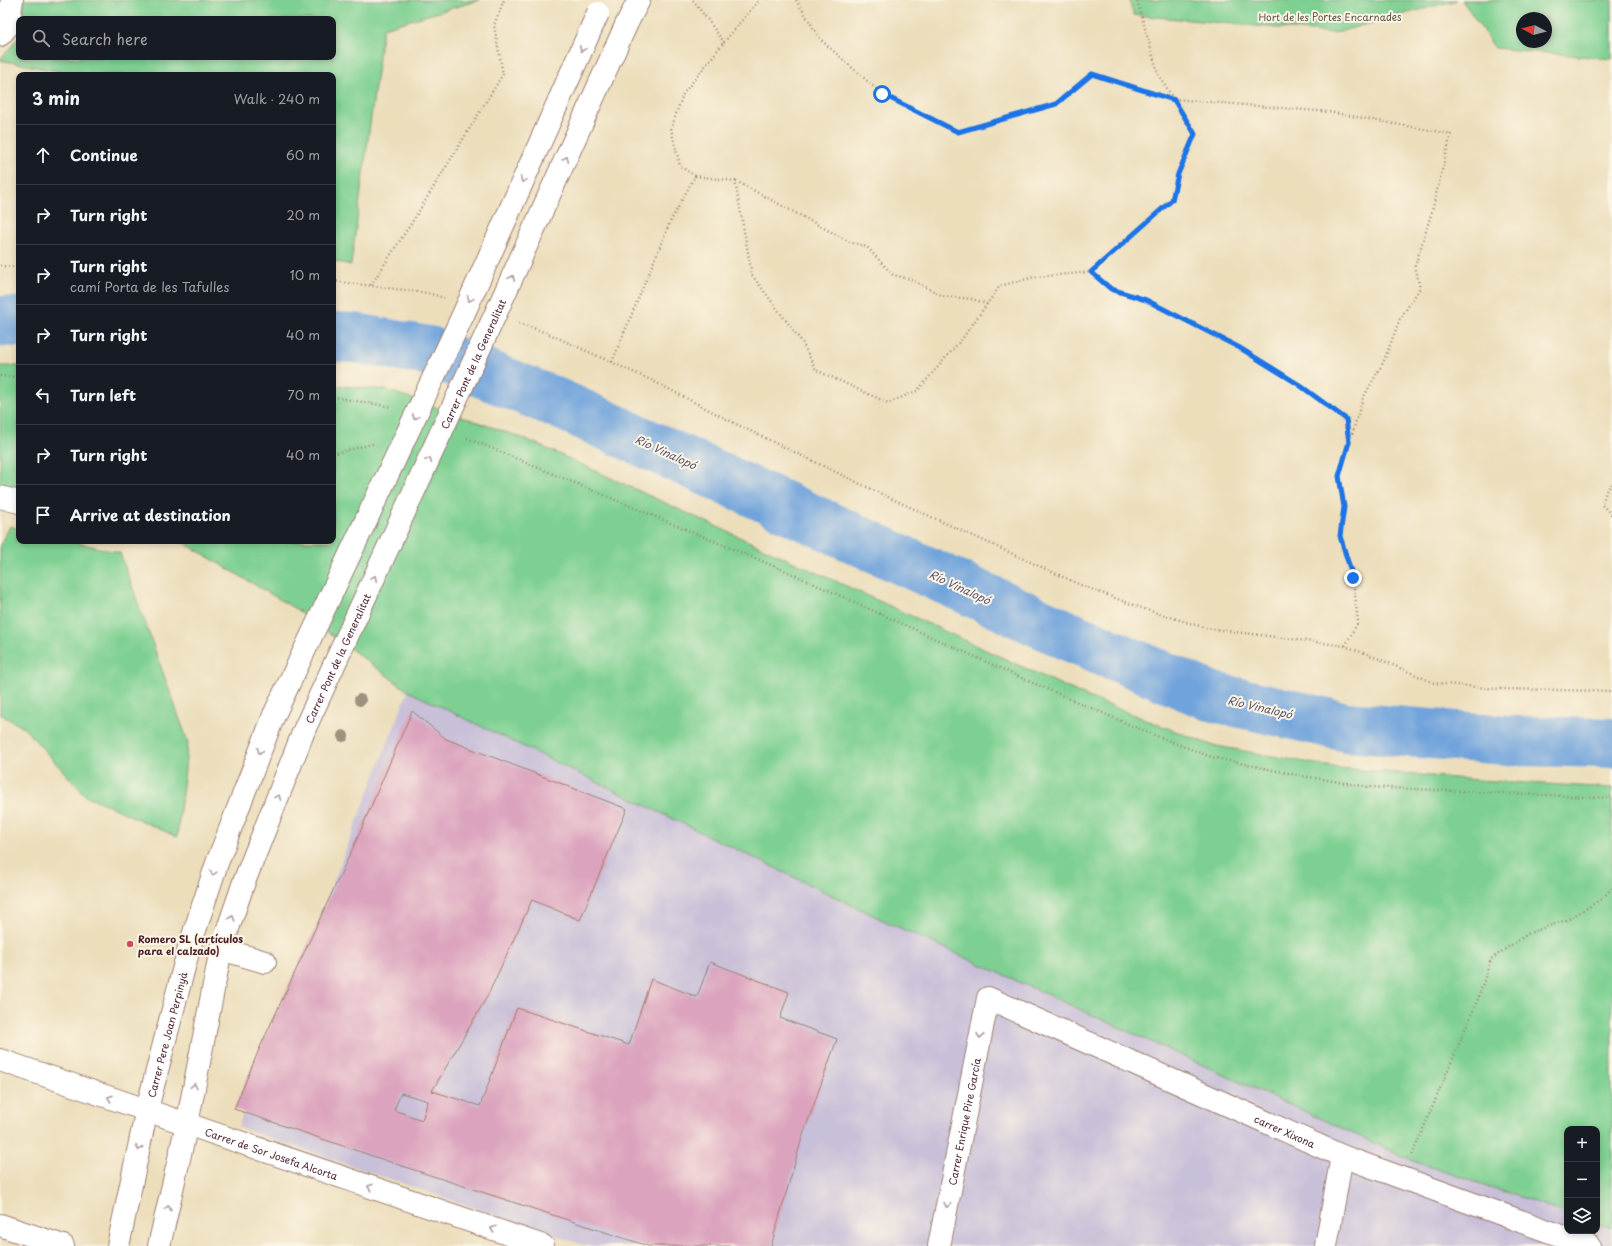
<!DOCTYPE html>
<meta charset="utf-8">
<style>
:root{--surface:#171b24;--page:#20242c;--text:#f1f3f6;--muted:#9ea1a6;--line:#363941}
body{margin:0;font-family:"Playpen Sans",sans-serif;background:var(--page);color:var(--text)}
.controls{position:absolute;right:12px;bottom:12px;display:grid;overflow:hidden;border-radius:8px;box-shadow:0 2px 6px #0003}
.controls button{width:36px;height:36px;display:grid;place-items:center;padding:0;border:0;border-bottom:1px solid var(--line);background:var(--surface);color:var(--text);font:20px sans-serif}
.compass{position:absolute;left:1516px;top:12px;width:36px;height:36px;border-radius:50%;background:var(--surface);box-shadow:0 2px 6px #0003;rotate:277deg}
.stop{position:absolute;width:12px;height:12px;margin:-9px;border:3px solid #1a73e8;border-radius:50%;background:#fff}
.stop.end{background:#1a73e8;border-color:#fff;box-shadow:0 1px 4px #0008}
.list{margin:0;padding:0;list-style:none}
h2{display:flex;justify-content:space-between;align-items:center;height:52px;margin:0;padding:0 16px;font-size:17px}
h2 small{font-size:13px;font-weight:400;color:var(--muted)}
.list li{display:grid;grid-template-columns:26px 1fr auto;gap:12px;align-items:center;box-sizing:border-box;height:60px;padding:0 16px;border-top:1px solid var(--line)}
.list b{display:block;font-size:15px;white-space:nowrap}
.list p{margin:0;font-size:13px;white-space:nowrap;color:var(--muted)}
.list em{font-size:13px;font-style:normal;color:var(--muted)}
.icon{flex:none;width:22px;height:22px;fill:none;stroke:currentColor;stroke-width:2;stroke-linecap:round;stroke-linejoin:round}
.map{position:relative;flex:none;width:1612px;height:1246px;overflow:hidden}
.search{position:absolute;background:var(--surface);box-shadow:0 2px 6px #0003;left:16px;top:16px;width:320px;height:44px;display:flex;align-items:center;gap:10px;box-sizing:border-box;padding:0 14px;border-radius:8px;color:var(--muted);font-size:15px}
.panel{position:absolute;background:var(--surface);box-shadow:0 2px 6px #0003;left:16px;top:72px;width:320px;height:472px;border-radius:8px}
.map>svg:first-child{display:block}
.industrial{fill:#c8bfd8}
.green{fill:#7ed092;stroke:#64785e;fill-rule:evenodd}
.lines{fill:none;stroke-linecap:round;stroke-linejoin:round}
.river{stroke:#6fa3db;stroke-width:50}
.building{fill:#dba3bd;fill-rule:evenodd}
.minor-casing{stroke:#9b7e73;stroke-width:24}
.major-casing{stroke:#9b7e73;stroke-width:24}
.path{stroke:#9b7e73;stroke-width:2.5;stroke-dasharray:1 3;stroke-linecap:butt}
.minor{stroke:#fff;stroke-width:22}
.major{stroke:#fff;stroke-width:22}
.major-bridge-casing{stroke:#9b7e73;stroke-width:24;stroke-linecap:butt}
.major-bridge{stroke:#fff;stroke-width:22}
.tree{fill:#9c927d}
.oneway{stroke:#ae9aa0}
.route{stroke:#1a73e8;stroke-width:5}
.poi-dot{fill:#d1495b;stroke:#fcf5e5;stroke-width:1.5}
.labels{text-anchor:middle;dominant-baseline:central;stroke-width:4;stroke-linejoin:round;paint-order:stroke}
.park-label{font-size:10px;fill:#5a544a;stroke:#fcf5e5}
.street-label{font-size:10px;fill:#4a1f2b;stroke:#fcf5e5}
.poi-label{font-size:10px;font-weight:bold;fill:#4a1f2b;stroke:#fcf5e5;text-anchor:start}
.water-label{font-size:11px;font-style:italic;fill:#595471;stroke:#fcf5e5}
</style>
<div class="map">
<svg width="1612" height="1246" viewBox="0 0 1612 1246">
<rect width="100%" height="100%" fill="#fcf5e5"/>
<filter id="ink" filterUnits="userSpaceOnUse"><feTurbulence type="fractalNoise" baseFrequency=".025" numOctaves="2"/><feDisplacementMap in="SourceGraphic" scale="8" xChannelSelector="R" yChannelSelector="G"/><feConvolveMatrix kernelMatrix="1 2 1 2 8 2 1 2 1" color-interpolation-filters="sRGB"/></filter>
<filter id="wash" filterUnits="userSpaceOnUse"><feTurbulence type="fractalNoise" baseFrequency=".012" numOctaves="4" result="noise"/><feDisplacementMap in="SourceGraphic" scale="16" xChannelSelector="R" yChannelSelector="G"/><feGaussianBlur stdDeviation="0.9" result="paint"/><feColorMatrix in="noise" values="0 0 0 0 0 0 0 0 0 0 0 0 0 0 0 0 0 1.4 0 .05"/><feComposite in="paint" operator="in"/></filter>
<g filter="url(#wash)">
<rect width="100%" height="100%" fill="#ecdebb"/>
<path class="industrial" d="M408,691L885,921L1416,1162L1567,1213V1231H1597V1223L1612,1228V1246H586L238,1127Z"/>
<g class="green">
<path d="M23,0H480L383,28L351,265L333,261V75H78L0,60L19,37V57H333V19H24Z"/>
<path d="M1129,0H1457L1334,33L1134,15Z"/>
<path d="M1462,0H1612V59L1495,48ZM1522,18H1546V42H1522Z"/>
<path d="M0,366H19V491L0,485Z"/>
<path d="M333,385L387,390L528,440L1088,697L1211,745L1338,768L1477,780L1612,788V1228L1597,1223V1129H1567V1213L1416,1162L885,921L408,691L299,611L181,541H333Z"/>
<path d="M10,526L19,529V541H70L120,553L188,742L177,837L85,795L24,728L0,714V547Z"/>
</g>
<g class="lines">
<g class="river">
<path d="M0,321L19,322"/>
<path d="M333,337L355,338L429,351L564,406L1069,636L1210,696L1346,727L1518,741L1612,743"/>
</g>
</g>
<g id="blocks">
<path class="building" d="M412,711L446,739L627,809L580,920L532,900L487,997L432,1091L480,1106L517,1008L629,1045L651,979L697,997L710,962L789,992L780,1018L837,1039L802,1138L771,1246H648L405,1167L234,1109L261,1045L357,839ZM401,1093L428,1101L422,1120L394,1110Z"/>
</g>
</g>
<g filter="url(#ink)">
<use href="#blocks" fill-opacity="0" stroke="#9b7e73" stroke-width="1"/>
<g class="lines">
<defs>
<g id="minor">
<path d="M0,35L8,26L12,0"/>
<path d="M0,497L19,502"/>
<path d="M221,949L265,962"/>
<path id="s1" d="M0,1060L543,1246"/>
<path d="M0,1225L63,1246"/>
<path id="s2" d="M939,1246L988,998L1342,1156L1589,1246"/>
<path d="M1326,1246L1342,1156"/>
</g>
<g id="major">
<path d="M627,23L639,0"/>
<path id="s3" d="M118,1246L147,1109L189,948L217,863L274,715"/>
<path d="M159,1246L187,1124L221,949L244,882L305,728"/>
</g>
</defs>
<use href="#minor" class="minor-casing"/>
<use href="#major" class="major-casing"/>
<g class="path">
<path d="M693,0L724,42L759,0"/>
<path d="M796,0L821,40L882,94L957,132L1056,104L1092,74L1174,99L1329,112L1451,134L1431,215L1415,266L1420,288L1400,319L1383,363L1363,398L1339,477L1344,507L1340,536L1353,578L1358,622L1345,646"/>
<path d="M695,176L680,166L671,129L683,94L724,42"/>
<path d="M736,181L850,242L867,247L893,275L910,279L943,296L972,299L987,304"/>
<path d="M0,266L19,267"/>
<path d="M1091,272L1111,289L1146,300L1240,348L1298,384L1345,419L1348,441"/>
<path d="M333,281L428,293L444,298"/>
<path d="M371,285L414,219L503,74L494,25L504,0"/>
<path d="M519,323L549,334L653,381L744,428L890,498L1083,586L1147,610L1206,628L1345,646L1377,658L1434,683L1499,689L1612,691"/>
<path d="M612,362L670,222L695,176L735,181L752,275L802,342L816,370L888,403L917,391L962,339L1000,286L1035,277L1091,272L1172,201L1177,174L1195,134L1158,74L1137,0"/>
<path d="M0,376L19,377"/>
<path d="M333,397L392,407"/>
<path d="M467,438L788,572L1026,680L1149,733L1211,757L1297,775L1369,787L1612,798"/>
<path d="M333,454L375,443"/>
<path d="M1612,484L1606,491L1602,505L1612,515"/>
<path d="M1412,1155L1478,999L1491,959L1529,933L1569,919L1603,898L1612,888"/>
</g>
<use href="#minor" class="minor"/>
<use href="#major" class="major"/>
<defs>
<g id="major-bridge">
<path d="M274,715L463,315L598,13"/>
<path id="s4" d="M305,728L495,315L627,23"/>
</g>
</defs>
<use href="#major-bridge" class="major-bridge-casing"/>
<use href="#major-bridge" class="major-bridge"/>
</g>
<g class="tree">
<circle cx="360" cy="700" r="6"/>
<circle cx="343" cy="736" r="6"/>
</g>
<defs><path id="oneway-chevron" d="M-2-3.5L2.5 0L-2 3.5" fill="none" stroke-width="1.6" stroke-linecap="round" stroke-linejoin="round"/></defs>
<g class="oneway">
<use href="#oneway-chevron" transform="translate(582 49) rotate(114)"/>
<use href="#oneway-chevron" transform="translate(566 159) rotate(-66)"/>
<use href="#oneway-chevron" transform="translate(523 180) rotate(114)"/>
<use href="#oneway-chevron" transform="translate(512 278) rotate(-66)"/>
<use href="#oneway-chevron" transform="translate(470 299) rotate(114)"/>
<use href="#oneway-chevron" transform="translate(415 417) rotate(115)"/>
<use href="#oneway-chevron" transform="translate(429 460) rotate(-65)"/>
<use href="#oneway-chevron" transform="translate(374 578) rotate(-65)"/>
<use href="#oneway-chevron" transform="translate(260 751) rotate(111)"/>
<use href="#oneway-chevron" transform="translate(278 797) rotate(-68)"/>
<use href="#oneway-chevron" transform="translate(213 873) rotate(108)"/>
<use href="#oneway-chevron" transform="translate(232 918) rotate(-71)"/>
<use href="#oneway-chevron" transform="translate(980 1036) rotate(101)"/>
<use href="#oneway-chevron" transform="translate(194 1086) rotate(-79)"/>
<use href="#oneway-chevron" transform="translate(110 1098) rotate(-161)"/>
<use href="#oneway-chevron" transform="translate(139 1148) rotate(102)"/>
<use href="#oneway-chevron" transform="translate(370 1187) rotate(-161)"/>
<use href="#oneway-chevron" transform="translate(947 1205) rotate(101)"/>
<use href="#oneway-chevron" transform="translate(168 1208) rotate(-77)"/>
<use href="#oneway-chevron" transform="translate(493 1229) rotate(-161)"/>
</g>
</g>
<g class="lines" filter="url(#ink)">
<path class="route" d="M882,94L958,132L1056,104L1092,74L1174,100L1195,134L1178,174L1172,200L1091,272L1111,289L1146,300L1240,348L1298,384L1346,419L1349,442L1339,476L1344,507L1340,536L1353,578"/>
</g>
<circle class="poi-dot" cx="130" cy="944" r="4"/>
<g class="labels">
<g class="park-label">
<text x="1330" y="16">Hort de les Portes Encarnades</text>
</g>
<g class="street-label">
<text stroke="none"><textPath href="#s4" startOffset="401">Carrer Pont de la Generalitat</textPath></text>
<text stroke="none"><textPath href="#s4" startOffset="77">Carrer Pont de la Generalitat</textPath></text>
<text stroke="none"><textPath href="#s3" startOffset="217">Carrer Pere Joan Perpinyà</textPath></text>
<text stroke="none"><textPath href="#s2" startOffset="127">Carrer Enrique Pire García</textPath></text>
<text stroke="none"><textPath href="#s2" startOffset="578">carrer Xixona</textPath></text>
<text stroke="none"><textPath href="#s1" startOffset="287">Carrer de Sor Josefa Alcorta</textPath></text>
</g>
<g class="poi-label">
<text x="138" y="938">Romero SL (artículos<tspan x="138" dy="12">para el calzado)</tspan></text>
</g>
<g class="water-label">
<text transform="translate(666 452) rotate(25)">Río Vinalopó</text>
<text transform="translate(960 587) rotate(25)">Río Vinalopó</text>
<text transform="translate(1260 707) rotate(13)">Río Vinalopó</text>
</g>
</g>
</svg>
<div class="controls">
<button>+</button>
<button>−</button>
<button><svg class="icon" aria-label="layers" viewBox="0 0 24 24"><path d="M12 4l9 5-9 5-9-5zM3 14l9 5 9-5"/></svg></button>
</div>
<svg class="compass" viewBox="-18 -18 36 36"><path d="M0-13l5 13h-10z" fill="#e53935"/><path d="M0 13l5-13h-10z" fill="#9ea1a6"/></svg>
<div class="stop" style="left:882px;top:94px"></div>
<div class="stop end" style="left:1353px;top:578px"></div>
<div class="search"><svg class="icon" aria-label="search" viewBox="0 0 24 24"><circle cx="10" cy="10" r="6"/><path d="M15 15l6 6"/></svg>Search here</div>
<section class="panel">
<h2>3 min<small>Walk · 240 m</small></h2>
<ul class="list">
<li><svg class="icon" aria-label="ahead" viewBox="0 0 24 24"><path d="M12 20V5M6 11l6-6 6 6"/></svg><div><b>Continue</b></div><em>60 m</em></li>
<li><svg class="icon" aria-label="right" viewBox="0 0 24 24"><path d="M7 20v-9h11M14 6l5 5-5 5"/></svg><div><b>Turn right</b></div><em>20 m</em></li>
<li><svg class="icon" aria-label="right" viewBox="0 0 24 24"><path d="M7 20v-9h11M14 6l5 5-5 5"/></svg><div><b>Turn right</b><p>camí Porta de les Tafulles</p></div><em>10 m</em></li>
<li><svg class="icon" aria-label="right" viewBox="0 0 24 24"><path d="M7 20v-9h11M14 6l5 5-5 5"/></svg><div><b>Turn right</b></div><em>40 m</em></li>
<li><svg class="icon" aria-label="left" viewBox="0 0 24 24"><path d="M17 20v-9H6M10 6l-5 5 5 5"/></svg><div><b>Turn left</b></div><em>70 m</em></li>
<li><svg class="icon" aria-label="right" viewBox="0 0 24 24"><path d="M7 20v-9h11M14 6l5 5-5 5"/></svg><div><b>Turn right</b></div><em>40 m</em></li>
<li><svg class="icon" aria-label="arrive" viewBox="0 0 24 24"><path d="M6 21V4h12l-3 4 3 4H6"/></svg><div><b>Arrive at destination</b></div></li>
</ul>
</section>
</div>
